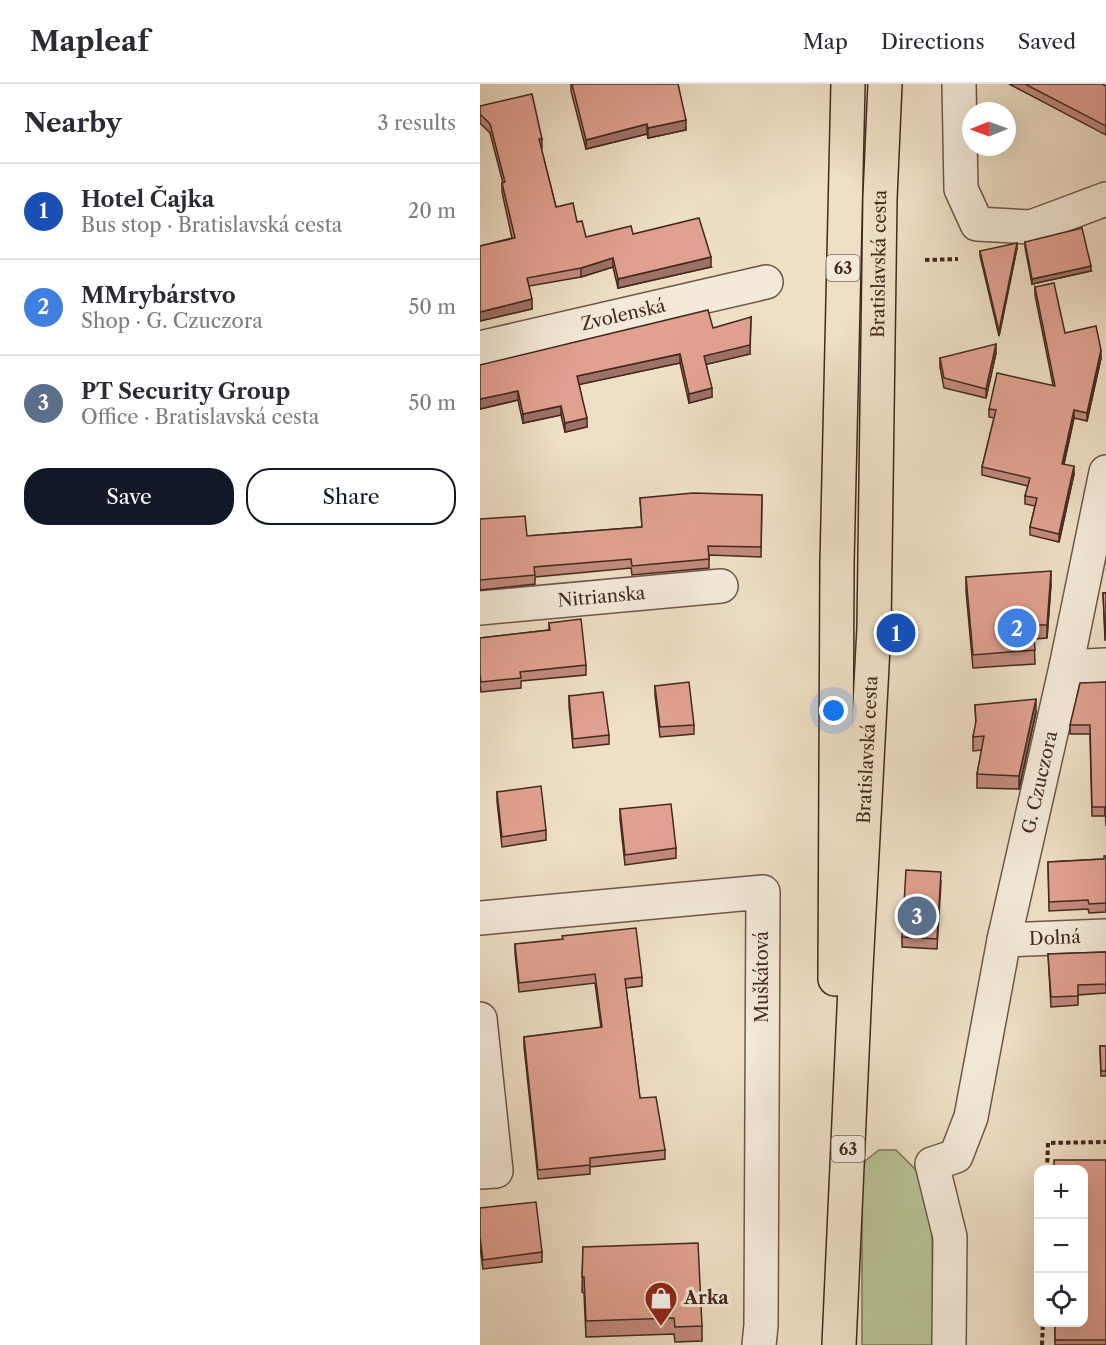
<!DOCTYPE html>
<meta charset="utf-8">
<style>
:root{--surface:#fff;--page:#f2f2f3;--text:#2b2b33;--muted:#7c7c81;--line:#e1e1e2;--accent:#111827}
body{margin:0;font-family:"Libre Caslon Text",serif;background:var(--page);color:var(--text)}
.controls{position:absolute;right:18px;bottom:18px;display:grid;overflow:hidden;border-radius:12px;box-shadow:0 6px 24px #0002}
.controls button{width:54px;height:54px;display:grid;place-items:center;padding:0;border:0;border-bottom:2px solid var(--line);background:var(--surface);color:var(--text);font:30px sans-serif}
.compass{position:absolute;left:482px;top:18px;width:54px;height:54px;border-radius:50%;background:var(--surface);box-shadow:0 6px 24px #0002;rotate:269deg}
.you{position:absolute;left:354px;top:627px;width:21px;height:21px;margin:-15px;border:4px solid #fff;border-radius:50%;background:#1a73e8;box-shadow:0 0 0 9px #1a73e833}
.badge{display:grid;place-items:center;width:39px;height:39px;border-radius:50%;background:var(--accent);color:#fff;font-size:20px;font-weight:700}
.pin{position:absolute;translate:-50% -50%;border:3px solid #fff;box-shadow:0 2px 6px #0006}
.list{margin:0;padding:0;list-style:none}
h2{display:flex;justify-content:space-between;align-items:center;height:78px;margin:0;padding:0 24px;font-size:26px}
h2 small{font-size:20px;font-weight:400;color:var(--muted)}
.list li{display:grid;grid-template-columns:39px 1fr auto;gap:18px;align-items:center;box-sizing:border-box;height:96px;padding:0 24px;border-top:2px solid var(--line)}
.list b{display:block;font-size:22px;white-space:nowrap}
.list p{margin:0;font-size:20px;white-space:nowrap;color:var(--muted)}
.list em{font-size:20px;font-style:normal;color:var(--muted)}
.actions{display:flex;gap:12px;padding:18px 24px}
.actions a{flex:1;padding:14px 0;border:2px solid var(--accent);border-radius:24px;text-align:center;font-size:21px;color:var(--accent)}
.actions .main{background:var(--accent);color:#fff}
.icon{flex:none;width:33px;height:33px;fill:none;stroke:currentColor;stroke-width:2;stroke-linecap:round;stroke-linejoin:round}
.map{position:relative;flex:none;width:626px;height:1261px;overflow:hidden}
header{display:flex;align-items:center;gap:36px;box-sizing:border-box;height:84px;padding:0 30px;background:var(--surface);border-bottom:2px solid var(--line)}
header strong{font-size:28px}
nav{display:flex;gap:33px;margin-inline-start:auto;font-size:21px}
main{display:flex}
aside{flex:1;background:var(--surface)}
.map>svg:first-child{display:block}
.green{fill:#b8c295;stroke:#7e755a;stroke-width:1.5}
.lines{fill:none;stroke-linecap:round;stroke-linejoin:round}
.minor-casing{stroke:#6e5648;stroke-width:36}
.major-casing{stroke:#43281e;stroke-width:36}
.path{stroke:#43281e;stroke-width:4;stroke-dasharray:4.5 3;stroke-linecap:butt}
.minor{stroke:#f4ead9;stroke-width:33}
.major{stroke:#eedfc5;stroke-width:33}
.wall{fill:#c28a7d;stroke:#43281e;stroke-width:1.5}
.shaded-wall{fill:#9e7166;stroke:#43281e;stroke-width:1.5}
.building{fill:#e1a191;stroke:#43281e;stroke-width:1.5}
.labels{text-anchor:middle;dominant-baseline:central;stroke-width:6;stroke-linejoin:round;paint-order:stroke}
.shield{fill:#f4ead9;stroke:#786256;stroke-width:1.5}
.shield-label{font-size:16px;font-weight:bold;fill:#43281e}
.street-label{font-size:18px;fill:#43281e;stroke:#f4ead9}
.poi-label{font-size:18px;font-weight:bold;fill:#43281e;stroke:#f4ead9;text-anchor:start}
</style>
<header>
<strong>Mapleaf</strong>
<nav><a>Map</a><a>Directions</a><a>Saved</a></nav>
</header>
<main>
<aside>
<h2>Nearby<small>3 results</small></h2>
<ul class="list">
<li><span class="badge" style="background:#1a4fb4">1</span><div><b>Hotel Čajka</b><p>Bus stop · Bratislavská cesta</p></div><em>20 m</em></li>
<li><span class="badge" style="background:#3f7fe0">2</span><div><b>MMrybárstvo</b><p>Shop · G. Czuczora</p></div><em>50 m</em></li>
<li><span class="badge" style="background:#5c6f8a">3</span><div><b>PT Security Group</b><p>Office · Bratislavská cesta</p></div><em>50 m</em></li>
</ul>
<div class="actions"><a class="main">Save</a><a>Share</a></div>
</aside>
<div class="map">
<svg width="626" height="1261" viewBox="0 0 626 1261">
<rect width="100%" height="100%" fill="#eedfc5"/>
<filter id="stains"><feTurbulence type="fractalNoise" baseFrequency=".00333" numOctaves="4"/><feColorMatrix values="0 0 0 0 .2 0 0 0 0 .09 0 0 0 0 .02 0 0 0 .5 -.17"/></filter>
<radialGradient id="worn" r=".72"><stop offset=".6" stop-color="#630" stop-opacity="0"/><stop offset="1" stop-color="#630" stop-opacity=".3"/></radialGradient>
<path class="green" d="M399,1066H416L436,1086L452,1137L453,1261H382V1093L385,1077Z"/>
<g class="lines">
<defs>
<g id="minor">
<path d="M479,0L481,105L497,140L551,143L626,115"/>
<path id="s1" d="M0,264L286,198"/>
<path id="s2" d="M0,524L241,502"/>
<path d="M586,583L626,581"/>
<path d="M0,834L283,808L281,1241L279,1261"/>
<path id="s3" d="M524,856L626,852"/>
<path d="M0,935L16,1087L0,1088"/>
<path id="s4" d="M469,1261L470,1153L452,1080L476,1072L491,1033L524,856L586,583L626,388"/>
</g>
<g id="major">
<path d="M355,895L357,479L368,0"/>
<path id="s5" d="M359,1261L375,903L394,544L400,114L405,0"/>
</g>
</defs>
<use href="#minor" class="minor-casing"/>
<use href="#major" class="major-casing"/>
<g class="path">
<path d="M445,176L478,175"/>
<path d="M567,1086L568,1059L626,1058"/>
<path d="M562,1261L563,1238"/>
</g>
<use href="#minor" class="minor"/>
<use href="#major" class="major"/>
</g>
<g class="wall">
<path d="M91,0H198L206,46L168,54L167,50L106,65L91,7Z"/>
<path d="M529,0H622L626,2V51Z"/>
<path d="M0,22L62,55V64H61L76,123L97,138L106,153L153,150L231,183L138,204L133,183L101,193L49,202L52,225L0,237V162L32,154L22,108V99H23L10,49L0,39Z"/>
<path d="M545,158L611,187L552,200L545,163Z"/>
<path d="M537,164L519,252L500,172V167Z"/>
<path d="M555,203L585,249L621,274L607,337L594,334L584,380L594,390L579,458L550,451V443L555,422L545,420V412L548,402L502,391V383L514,334L509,333V325L573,301L555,211Z"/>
<path d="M233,244L270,270L226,280L232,313L209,319L200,279L99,300L107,343L85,348L81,331L43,339L38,316L0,325V281Z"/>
<path d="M516,269L506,314L464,304L460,283V274Z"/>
<path d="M282,411L281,473L229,471V484L152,491L151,484L55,493V500L0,506V435L47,452L162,443L160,414Z"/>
<path d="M486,493L571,500L567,554L554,555L555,580L493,584L486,507Z"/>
<path d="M623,509H626V556H625Z"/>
<path d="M69,539L106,581V591L41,597V604L1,608L0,600V554L69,546Z"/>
<path d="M626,598L625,732H612L610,650H590V641Z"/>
<path d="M175,602L214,641V650L180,653L175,611Z"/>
<path d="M89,612L129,651V660L93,664L89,622Z"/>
<path d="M495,621L556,628L539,705L497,704V690L502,666L493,667V653L496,641Z"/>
<path d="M17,708L66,746V756L22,763L17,717Z"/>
<path d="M140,725L196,764V774L145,781L140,735Z"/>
<path d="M626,772V828L609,829L608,825L569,827L568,778L624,775Z"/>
<path d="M461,798L457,865L422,863V853Z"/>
<path d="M35,860L162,893V902L146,904L160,1014L185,1066V1075L110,1083V1090L58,1095L44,962V953L121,944L115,899L39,908L35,869Z"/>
<path d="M626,868V909L598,911V921L571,923L568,870Z"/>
<path d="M620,962H626V992H621Z"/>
<path d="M626,1076V1261H575V1239Z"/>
<path d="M0,1124L62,1168V1178L3,1185L0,1163Z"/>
<path d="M103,1163L222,1242V1257L195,1258L194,1250L106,1253L104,1209L102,1208Z"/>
</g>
<g class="shaded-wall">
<path d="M206,36V46L168,54V44Z"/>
<path d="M167,40V50L106,65V56Z"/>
<path d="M537,159V164L519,252V247Z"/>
<path d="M231,173V183L138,204V195Z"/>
<path d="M133,174V183L101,193V184Z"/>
<path d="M611,182V187L552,200V195Z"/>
<path d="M52,215V225L0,237V228Z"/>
<path d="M271,233L270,270L224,281V272Z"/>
<path d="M516,260V269L506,314V305Z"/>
<path d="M621,266V274L607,337V329Z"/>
<path d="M200,270V279L97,301V292Z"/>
<path d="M232,304V313L209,319V310Z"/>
<path d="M38,307V316L0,325V315Z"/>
<path d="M81,322V331L43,339V330Z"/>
<path d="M594,326V334L582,388V380Z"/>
<path d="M107,334V343L85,348V339Z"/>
<path d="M594,382V390L579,458V450Z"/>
<path d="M571,487V500L567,554V541Z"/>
<path d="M556,615V628L539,705V692Z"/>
</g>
<g class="building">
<path d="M92,0H198L206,36L168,44L167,40L106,56Z"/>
<path d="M545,0H622L626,2V42Z"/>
<path d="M52,10L62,55H59L76,123L93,119L97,138L102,137L106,153L151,142L153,150L219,134L231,173L138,195L133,174L101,184L47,194L52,215L0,228V162L35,154L22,99L25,98L10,40L0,30V22Z"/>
<path d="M602,144L611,182L552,195L545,158Z"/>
<path d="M537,159L519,247L500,167Z"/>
<path d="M574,199L585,249L616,242L621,266L607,329L594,326L582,380L594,382L579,450L550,443L557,414L545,412L550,394L502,383L516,326L509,325L517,289L575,302L555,203Z"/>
<path d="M228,226L233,244L271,233L270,261L224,272L232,304L209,310L200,270L97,292L107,334L85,339L81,322L43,330L38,307L0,315V281Z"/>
<path d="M516,260L506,305L464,294L460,274Z"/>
<path d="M213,409L282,411L281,463L228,462L229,475L152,482L151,475L54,483L55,491L0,496V435L45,432L47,452L162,443L160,414Z"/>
<path d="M571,487L567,541H553L555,566L493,571L486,493Z"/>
<path d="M623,509H626V547H625Z"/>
<path d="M101,535L106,581L40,588L41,594L1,598L0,590V554L70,546L69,539Z"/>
<path d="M209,598L214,641L180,643L175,602Z"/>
<path d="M626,598V742L625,723H612L610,641H590L600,599Z"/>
<path d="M123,608L129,651L93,655L89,612Z"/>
<path d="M556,615L539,692L497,690L504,652L493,653L496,637L495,621Z"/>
<path d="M61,702L66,746L22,753L17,708Z"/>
<path d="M191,720L196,764L145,771L140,725Z"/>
<path d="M624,772H626V819L609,820L608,816L569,818L568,778L624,775Z"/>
<path d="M426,786L461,788L457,855L422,853Z"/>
<path d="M156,844L162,893L145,895L160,1014L176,1013L185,1066L110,1074V1081L58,1086L44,953L122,943L115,890L39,899L35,860L83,855L82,852Z"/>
<path d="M626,868V900L598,901V912L571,913L568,870Z"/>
<path d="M620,962H626V987H621Z"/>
<path d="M574,1076H626V1256H575V1239H603V1086H574Z"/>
<path d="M56,1118L62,1168L3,1176L0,1153V1124Z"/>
<path d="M218,1159L222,1242L195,1243L194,1234L106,1237L104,1193H102L103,1163Z"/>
</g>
<defs>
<symbol id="shop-pin" viewBox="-11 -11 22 30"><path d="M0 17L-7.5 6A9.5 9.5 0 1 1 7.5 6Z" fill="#8f2418" stroke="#f4ead9"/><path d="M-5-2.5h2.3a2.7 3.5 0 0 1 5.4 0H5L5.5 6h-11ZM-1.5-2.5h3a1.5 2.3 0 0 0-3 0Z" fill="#fff"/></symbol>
</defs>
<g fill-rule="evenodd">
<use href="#shop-pin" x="162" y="1195" width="38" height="52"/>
</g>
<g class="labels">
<g class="shield">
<rect x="346.5" y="171" width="33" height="26" rx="4.5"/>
<rect x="351.5" y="1052" width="33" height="26" rx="4.5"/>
</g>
<g class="shield-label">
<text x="363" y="184">63</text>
<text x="368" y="1065">63</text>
</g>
<g class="street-label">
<text stroke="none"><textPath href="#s5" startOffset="1082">Bratislavská cesta</textPath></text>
<text stroke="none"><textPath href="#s1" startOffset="147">Zvolenská</textPath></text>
<text stroke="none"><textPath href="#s2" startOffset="122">Nitrianska</textPath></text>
<text stroke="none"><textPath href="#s5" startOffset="596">Bratislavská cesta</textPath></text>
<text stroke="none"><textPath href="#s4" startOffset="592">G. Czuczora</textPath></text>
<text stroke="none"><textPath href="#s3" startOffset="51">Dolná</textPath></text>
<text transform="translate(282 893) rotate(-90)">Muškátová</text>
</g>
<g class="poi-label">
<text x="204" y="1214">Arka</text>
</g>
</g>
<rect width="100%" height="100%" filter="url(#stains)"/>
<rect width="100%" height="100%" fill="url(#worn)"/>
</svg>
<div class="controls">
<button>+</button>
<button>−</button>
<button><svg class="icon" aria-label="locate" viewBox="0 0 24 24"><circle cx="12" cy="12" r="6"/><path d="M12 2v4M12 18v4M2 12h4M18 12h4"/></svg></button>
</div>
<svg class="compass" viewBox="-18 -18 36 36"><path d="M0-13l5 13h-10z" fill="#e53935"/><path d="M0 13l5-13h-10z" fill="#7c7c81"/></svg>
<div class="you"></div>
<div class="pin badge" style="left:416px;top:549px;background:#1a4fb4">1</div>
<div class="pin badge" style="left:537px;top:544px;background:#3f7fe0">2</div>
<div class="pin badge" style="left:437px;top:832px;background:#5c6f8a">3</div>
</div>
</main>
